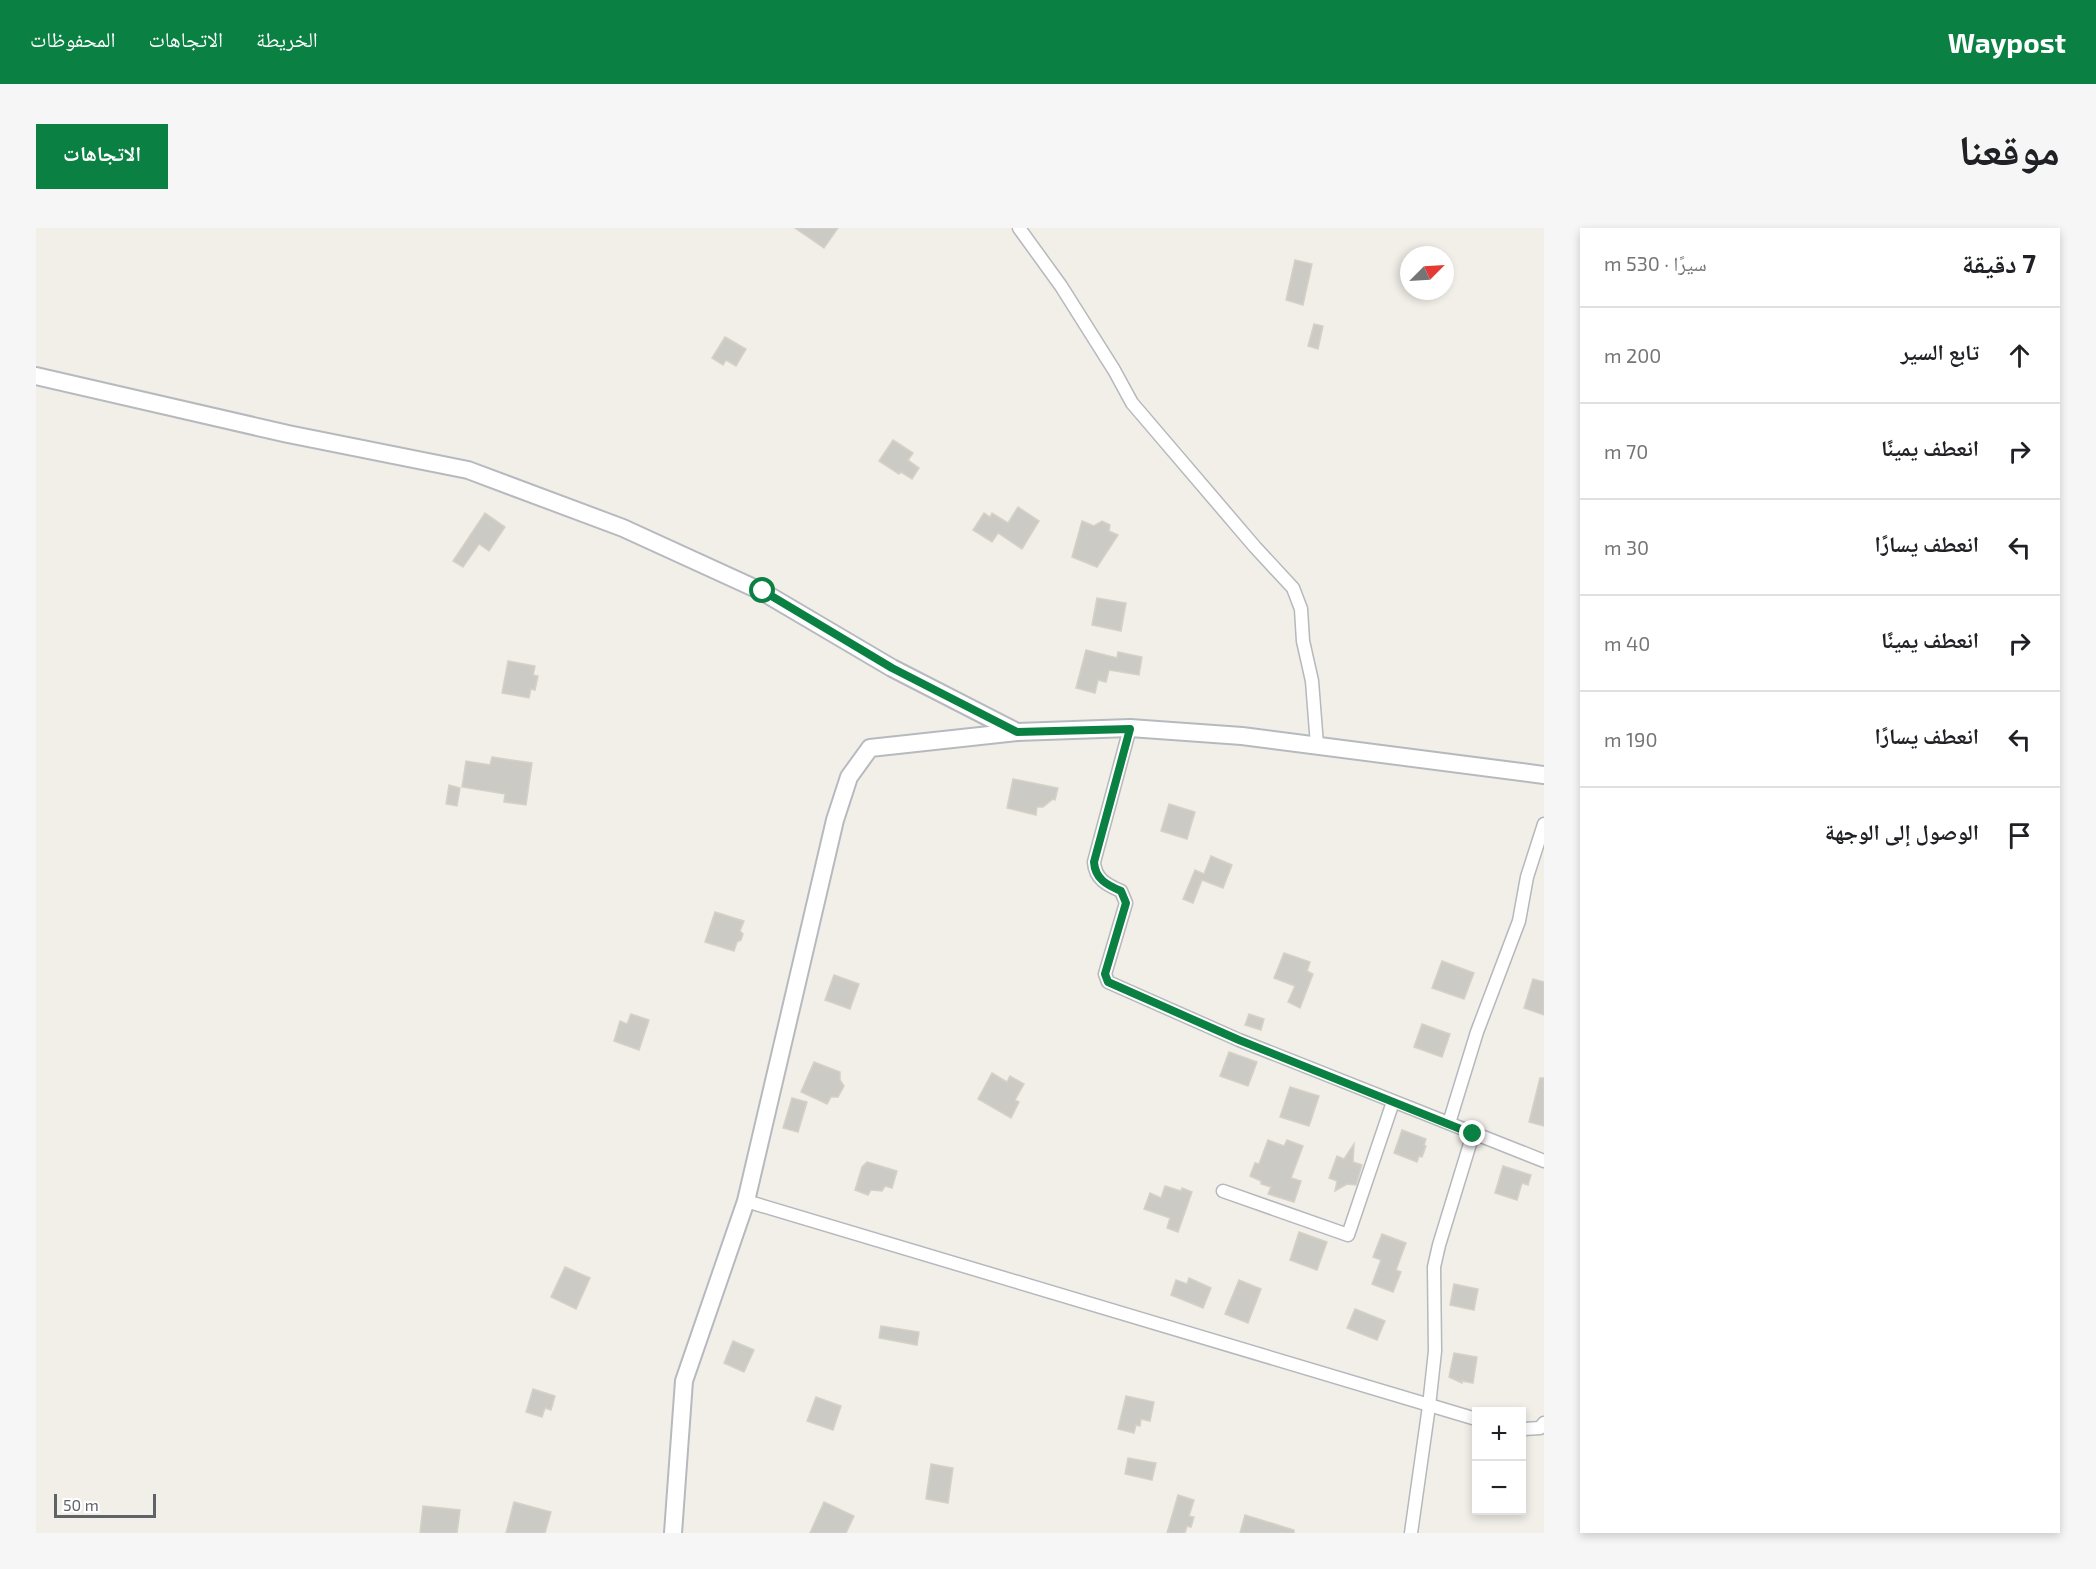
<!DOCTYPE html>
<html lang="ar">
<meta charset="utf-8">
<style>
:root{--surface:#fff;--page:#f6f6f6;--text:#202124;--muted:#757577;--line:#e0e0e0;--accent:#0b8043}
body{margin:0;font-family:"Exo 2","Noto Naskh Arabic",sans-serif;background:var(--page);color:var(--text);direction:rtl}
.controls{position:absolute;right:18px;bottom:18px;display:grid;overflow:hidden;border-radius:0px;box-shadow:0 3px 9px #0003}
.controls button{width:54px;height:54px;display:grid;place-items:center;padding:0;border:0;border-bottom:2px solid var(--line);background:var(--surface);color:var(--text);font:30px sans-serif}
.compass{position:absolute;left:1364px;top:18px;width:54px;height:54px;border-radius:50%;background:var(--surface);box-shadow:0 3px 9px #0003;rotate:66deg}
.scale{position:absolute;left:18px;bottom:15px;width:102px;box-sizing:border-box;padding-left:6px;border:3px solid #5f6368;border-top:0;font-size:16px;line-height:21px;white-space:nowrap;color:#5f6368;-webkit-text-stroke:4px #fff;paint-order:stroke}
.stop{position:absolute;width:18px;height:18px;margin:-14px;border:4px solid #0b8043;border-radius:50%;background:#fff}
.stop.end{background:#0b8043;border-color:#fff;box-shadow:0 2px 6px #0008}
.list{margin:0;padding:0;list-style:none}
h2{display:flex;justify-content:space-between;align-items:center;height:78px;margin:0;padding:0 24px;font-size:26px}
h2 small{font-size:20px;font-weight:400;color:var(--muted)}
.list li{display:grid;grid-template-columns:39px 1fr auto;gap:18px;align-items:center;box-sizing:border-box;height:96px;padding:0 24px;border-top:2px solid var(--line)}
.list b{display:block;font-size:22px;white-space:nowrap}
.list em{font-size:20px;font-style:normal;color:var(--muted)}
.icon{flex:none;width:33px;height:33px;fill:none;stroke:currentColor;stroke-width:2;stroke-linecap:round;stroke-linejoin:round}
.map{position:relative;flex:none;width:1508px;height:1305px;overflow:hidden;direction:ltr;border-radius:0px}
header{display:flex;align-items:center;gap:36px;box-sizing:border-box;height:84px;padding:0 30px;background:var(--accent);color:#fff}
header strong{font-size:28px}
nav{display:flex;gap:33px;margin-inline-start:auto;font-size:21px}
.intro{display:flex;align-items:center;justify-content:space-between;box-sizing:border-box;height:144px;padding:0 36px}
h1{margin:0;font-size:42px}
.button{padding:15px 27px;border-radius:0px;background:var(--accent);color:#fff;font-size:21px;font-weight:700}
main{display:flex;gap:36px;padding:0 36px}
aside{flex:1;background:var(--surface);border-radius:0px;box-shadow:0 3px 9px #0003}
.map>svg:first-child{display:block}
.building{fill:#cccac5;stroke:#d6d1c6;stroke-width:1.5}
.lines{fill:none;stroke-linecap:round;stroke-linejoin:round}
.street-casing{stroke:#b5b8bc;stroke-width:15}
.secondary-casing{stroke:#b6babf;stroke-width:20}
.street{stroke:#fff;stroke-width:12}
.secondary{stroke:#fff;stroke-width:16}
.route{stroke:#0b8043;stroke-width:8}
</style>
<header>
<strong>Waypost</strong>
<nav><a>الخريطة</a><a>الاتجاهات</a><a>المحفوظات</a></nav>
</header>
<div class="intro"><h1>موقعنا</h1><a class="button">الاتجاهات</a></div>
<main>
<aside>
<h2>7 دقيقة<small>سيرًا · 530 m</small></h2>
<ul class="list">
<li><svg class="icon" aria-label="ahead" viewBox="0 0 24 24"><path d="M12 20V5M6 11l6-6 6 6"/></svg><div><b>تابع السير</b></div><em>200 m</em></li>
<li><svg class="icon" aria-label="right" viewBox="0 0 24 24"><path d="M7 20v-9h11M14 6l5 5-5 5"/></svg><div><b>انعطف يمينًا</b></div><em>70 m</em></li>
<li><svg class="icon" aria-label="left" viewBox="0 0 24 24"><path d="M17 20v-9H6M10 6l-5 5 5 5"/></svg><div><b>انعطف يسارًا</b></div><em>30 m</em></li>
<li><svg class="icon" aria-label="right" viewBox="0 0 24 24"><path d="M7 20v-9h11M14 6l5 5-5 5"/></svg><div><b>انعطف يمينًا</b></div><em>40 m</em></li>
<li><svg class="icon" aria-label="left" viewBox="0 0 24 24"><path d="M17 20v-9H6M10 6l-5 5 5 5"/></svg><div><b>انعطف يسارًا</b></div><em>190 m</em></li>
<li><svg class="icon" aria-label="arrive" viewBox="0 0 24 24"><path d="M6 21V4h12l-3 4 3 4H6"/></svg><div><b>الوصول إلى الوجهة</b></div></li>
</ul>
</aside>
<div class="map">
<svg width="1508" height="1305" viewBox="0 0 1508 1305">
<rect width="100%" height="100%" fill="#f1efe8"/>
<g class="building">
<path d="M759,0H802L788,20Z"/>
<path d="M1259,32L1276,36L1267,77L1250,72Z"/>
<path d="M1278,96L1287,98L1282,121L1272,118Z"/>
<path d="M689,109L710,121L700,138L690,132L687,137L676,130Z"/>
<path d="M857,212L877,225L872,232L883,240L876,251L865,244L863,246L843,233Z"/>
<path d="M982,279L1003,293L986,321L962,305L956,314L937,302L948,285L954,289L956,285L972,295Z"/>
<path d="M449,285L469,299L453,323L443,316L427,339L417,333Z"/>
<path d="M1046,293L1058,298L1066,293L1074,297L1073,303L1082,307L1061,339L1036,329Z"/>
<path d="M1061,370L1090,375L1085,403L1056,397Z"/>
<path d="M1050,422L1081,430L1082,424L1106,429L1103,447L1073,442L1070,454L1062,452L1059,465L1040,460Z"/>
<path d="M472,433L499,438L497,447L502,448L499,462L495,461L493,470L466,465Z"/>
<path d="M456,529L496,535L490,577L468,574L469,566L426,559L430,533L454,537Z"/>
<path d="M977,551L1022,560L1019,572L1017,571L1007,579H1001L1000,587L971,580Z"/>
<path d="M413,557L424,560L421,578L410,576Z"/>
<path d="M1133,576L1159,584L1151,611L1125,603Z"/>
<path d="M1175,628L1196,637L1187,660L1166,652L1157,675L1147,671L1159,642L1168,646Z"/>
<path d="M679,684L708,693L704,703L707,706L705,712L701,714L698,723L669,714Z"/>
<path d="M1248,725L1274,734L1271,743L1277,746L1264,780L1252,774L1259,758L1238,750Z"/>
<path d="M1406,733L1438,745L1428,771L1396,760Z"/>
<path d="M798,747L823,756L814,781L789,772Z"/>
<path d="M1497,751L1508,754V787L1488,780Z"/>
<path d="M595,786L613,792L603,822L578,813L584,793L591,796Z"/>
<path d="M1213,786L1228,791L1225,802L1209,797Z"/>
<path d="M1386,796L1414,806L1406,829L1378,819Z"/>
<path d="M1193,824L1221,834L1212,858L1184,848Z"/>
<path d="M778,834L804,844V852L808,858L802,869H795L791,876L765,864Z"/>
<path d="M956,845L971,854L974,848L988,856L979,872L983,874L975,890L942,871Z"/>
<path d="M1504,850H1508V898L1493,894Z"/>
<path d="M1254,859L1283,868L1273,898L1244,889Z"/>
<path d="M756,870L771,874L762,904L747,900Z"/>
<path d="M1366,902L1390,911L1388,917L1390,918L1386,929L1383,928L1381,934L1358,925Z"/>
<path d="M1232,912L1248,918L1251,912L1267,918L1255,950L1265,953L1258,974L1232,966L1235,959L1225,956V953L1214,948L1219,935L1223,936Z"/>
<path d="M1318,916L1317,934L1326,937L1320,957L1311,956L1299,963L1301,953L1293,950L1301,928L1308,931Z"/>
<path d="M831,934L861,943L856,960L849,958L846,963L835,962L832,967L819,962L826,939Z"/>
<path d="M1467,938L1495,947L1492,957L1486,955L1481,972L1459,965Z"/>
<path d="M1129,958L1145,963L1146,960L1156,964L1142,1004L1131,1000L1134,990L1108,981L1114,965L1125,970Z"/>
<path d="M1263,1004L1291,1014L1281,1042L1254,1032Z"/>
<path d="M1346,1006L1370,1015L1360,1042L1365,1044L1357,1064L1336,1056L1345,1032L1337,1029Z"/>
<path d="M529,1039L554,1050L540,1081L515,1069Z"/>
<path d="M1153,1050L1175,1060L1167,1080L1135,1067L1140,1052L1151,1056Z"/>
<path d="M1203,1052L1225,1061L1212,1095L1189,1086Z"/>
<path d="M1418,1056L1442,1061L1438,1082L1414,1077Z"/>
<path d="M1319,1081L1349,1093L1341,1112L1311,1100Z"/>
<path d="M845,1098L883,1104L881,1117L843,1110Z"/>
<path d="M697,1113L718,1122L708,1144L688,1135Z"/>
<path d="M1418,1125L1441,1129L1437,1155L1426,1153V1155L1413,1149Z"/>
<path d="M497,1161L519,1168L515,1182L509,1180L506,1189L490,1184Z"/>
<path d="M1090,1168L1118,1174L1114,1193L1105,1191L1104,1198L1100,1197L1098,1205L1082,1201Z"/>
<path d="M780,1169L805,1178L797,1202L771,1193Z"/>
<path d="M1092,1230L1120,1235L1116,1252L1089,1246Z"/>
<path d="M895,1236L917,1240L912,1275L890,1271Z"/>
<path d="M1142,1267L1158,1272L1153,1288L1158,1289L1155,1299L1151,1298L1149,1305H1131Z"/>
<path d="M478,1274L515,1284L509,1305H470Z"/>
<path d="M788,1274L818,1288L810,1305H774Z"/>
<path d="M387,1278L424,1282L421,1305H384Z"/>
<path d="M1209,1287L1258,1302V1305H1204Z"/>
</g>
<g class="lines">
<defs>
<g id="street">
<path d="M983,0L1025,58L1078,142L1096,175L1219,319L1257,360L1265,381L1267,413L1276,453L1281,517"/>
<path d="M1094,500L1058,634C1059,651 1071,657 1085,663L1090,675L1069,746L1072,754L1203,812L1508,933"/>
<path d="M1413,895L1441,804L1483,693L1491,649L1508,596"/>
<path d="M1187,963L1312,1007L1357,874"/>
<path d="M710,973L1440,1191"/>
<path d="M1486,1201L1504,1200L1508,1195"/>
<path d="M1375,1305L1393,1178L1399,1123L1398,1039L1403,1017L1437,906"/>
</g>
<g id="secondary">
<path d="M0,148L252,206L432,242L587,300L727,364L856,440L981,504"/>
<path d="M637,1305L648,1153L710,973L799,592L813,549L834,520L981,504L1094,500L1206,508L1508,547"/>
</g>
</defs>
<use href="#street" class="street-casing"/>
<use href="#secondary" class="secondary-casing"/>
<use href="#street" class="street"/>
<use href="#secondary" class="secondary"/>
</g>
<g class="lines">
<path class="route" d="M727,363L856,440L981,504L1094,501L1058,634C1059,651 1071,657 1085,663L1090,675L1069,746L1072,754L1203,812L1437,906"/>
</g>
</svg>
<div class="controls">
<button>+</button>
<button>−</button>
</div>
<svg class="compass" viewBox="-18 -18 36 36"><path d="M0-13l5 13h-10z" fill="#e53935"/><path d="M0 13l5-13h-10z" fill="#757577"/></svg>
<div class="scale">50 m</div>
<div class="stop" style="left:727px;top:363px"></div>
<div class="stop end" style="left:1437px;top:906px"></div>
</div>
</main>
